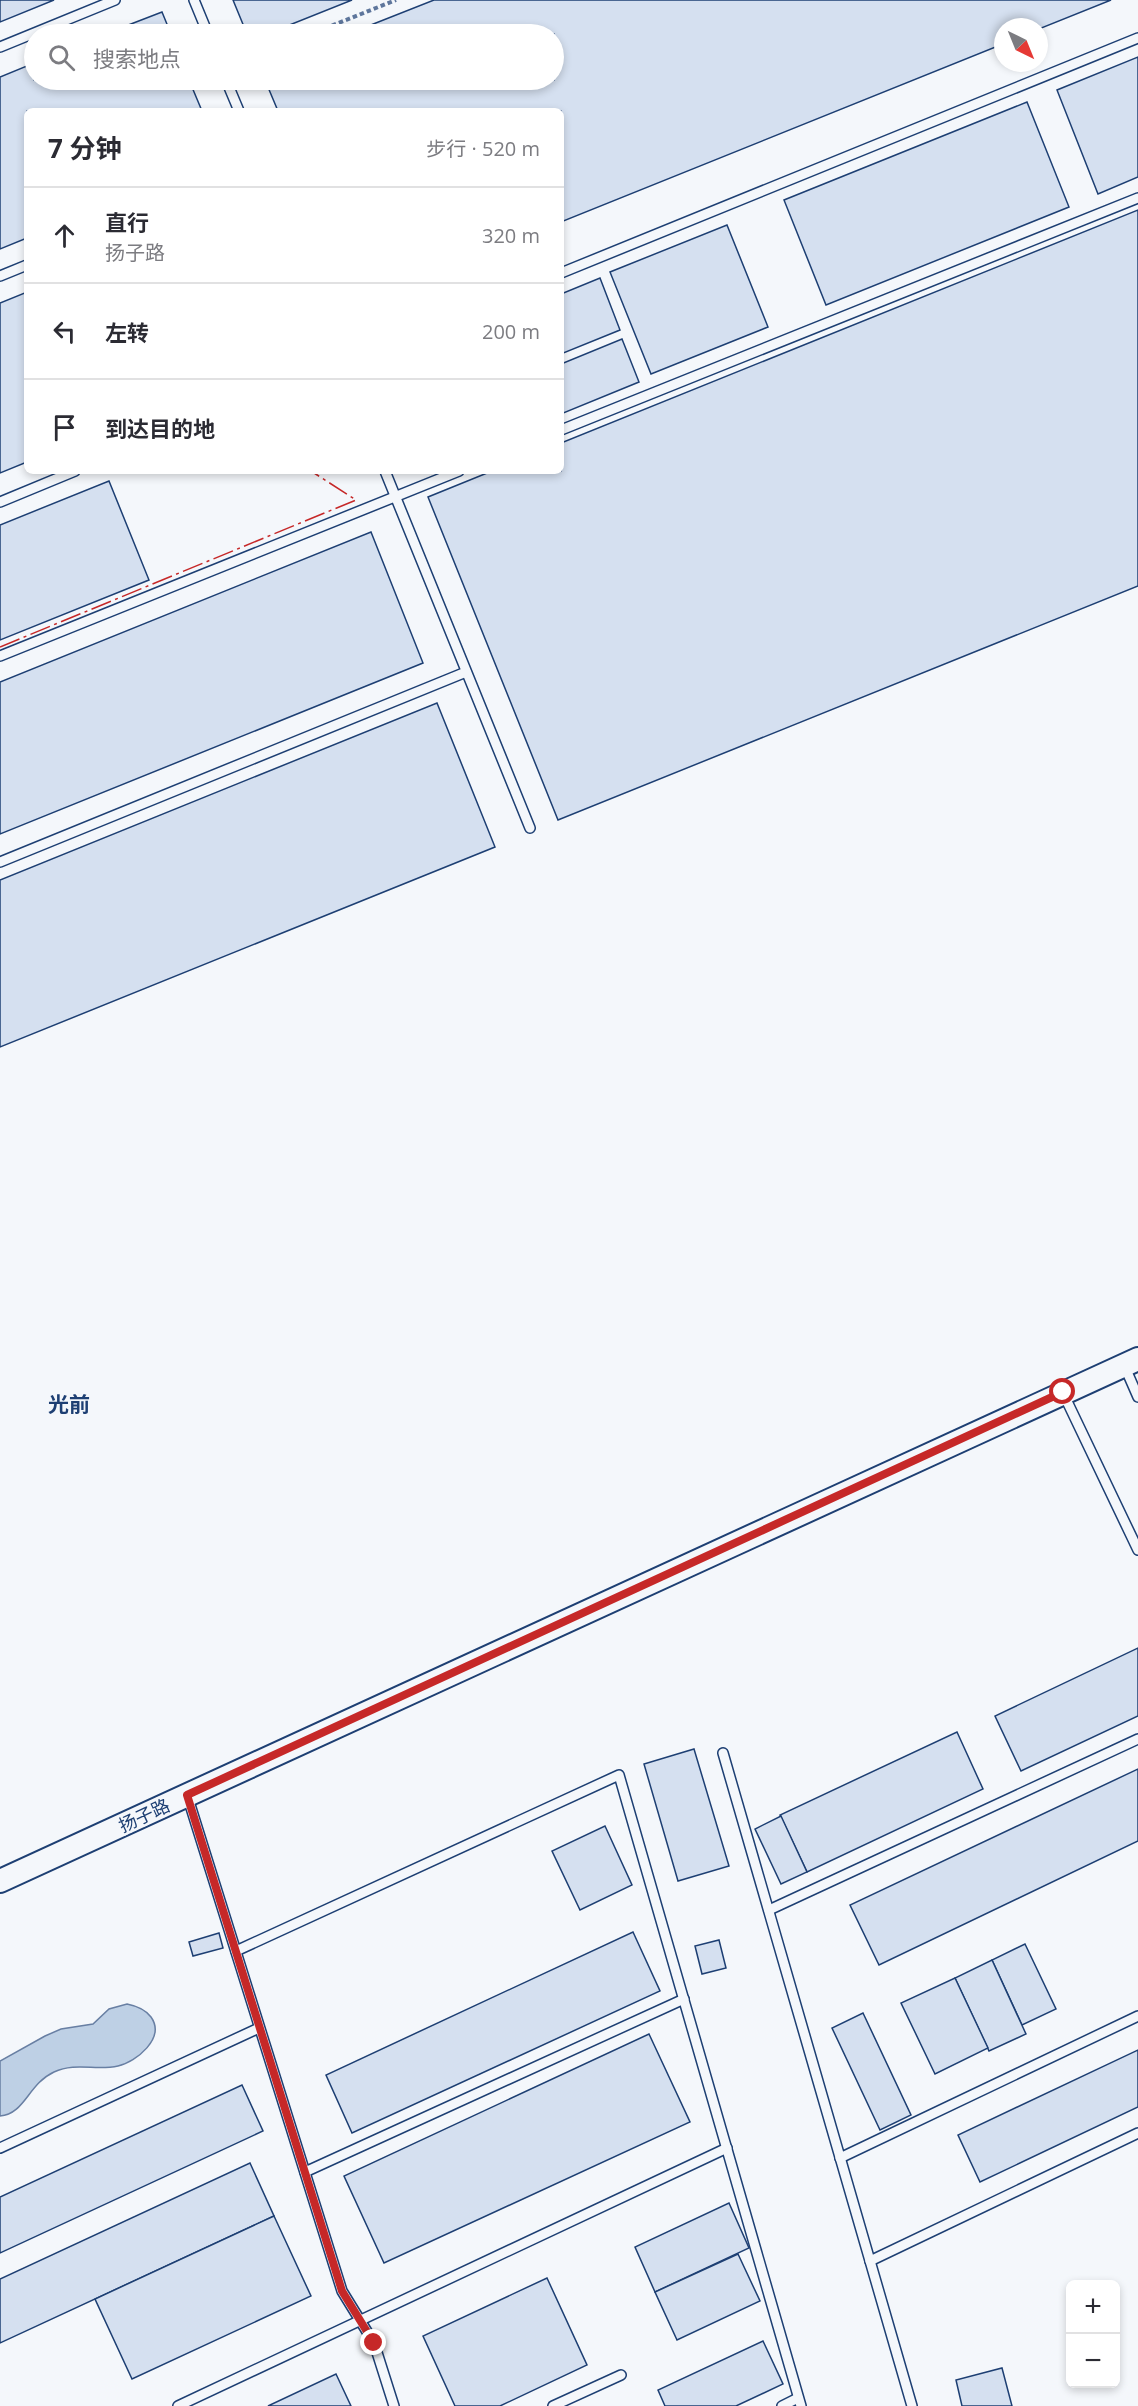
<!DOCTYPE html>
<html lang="zh">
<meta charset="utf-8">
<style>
:root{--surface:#fff;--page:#f7f7f7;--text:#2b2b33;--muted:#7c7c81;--line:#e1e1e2}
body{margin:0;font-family:"Open Sans","Noto Sans SC",sans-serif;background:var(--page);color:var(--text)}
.controls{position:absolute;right:18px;bottom:18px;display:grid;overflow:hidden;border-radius:9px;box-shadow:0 3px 9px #0003}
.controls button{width:54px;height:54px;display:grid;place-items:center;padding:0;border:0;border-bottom:2px solid var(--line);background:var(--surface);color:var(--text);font:30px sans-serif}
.compass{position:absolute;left:994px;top:18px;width:54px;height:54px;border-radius:50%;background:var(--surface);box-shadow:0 3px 9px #0003;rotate:137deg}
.stop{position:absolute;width:18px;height:18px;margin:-14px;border:4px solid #c62828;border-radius:50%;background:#fff}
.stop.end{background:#c62828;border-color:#fff;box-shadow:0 2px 6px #0008}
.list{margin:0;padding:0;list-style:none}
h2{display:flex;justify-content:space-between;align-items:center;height:78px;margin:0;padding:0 24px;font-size:26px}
h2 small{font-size:20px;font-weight:400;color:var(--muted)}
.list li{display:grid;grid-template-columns:39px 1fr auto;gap:18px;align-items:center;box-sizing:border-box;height:96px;padding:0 24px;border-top:2px solid var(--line)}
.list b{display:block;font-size:22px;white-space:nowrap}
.list p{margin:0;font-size:20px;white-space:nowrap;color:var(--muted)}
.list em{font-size:20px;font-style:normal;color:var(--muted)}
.icon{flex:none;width:33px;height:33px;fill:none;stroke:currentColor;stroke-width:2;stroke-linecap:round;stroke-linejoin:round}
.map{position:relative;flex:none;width:1138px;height:2406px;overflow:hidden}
.search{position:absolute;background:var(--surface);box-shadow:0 3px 9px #0003;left:24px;top:24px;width:540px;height:66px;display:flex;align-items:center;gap:15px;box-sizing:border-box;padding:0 21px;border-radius:33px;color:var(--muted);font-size:22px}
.panel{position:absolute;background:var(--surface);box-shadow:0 3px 9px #0003;left:24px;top:108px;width:540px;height:366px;border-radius:9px}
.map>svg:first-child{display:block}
.water{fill:#bed0e5;stroke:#687fa3;stroke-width:1.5}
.building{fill:#d5e0f0;stroke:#1d3f73;stroke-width:1.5}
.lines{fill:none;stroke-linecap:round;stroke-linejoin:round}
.service-casing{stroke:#1d3f73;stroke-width:12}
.tertiary-casing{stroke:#1d3f73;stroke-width:26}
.path{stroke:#5e769c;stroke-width:4;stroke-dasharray:4.5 3;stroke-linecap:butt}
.service{stroke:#f4f7fb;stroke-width:9}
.tertiary{stroke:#f4f7fb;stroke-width:22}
.power{stroke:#c62828;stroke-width:1.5;stroke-dasharray:21 4.5 3 4.5;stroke-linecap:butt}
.route{stroke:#c62828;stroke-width:8}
.labels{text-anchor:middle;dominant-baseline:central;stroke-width:4.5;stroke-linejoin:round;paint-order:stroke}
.street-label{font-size:18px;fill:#1d3f73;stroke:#f4f7fb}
.quarter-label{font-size:21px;font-weight:bold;fill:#1d3f73;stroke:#f4f7fb}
</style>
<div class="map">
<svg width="1138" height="2406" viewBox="0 0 1138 2406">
<rect width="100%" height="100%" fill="#f4f7fb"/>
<path class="water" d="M127,2004C137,2006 145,2009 151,2017C166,2038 136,2062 118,2066C96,2071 76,2062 54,2072C28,2084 25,2114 0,2116V2061L45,2036L61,2029L93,2024L109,2009Z"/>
<g class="building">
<path d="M0,0H54L0,22Z"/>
<path d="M233,0H352L267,34H247Z"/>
<path d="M434,0H1111L1039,29V27H1003V44L561,222V111H278L265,80H554V34H348Z"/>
<path d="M162,12L171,34H105Z"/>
<path d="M1138,57V177L1098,194L1057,90Z"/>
<path d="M34,63V80H189L202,111H27V238L0,249V77Z"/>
<path d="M1027,102L1069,207L826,305L784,200Z"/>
<path d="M1138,210V586L558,820L428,497L492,471H561V443Z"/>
<path d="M727,225L768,327L651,374L610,272Z"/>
<path d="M600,278L620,330L561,354V294Z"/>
<path d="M27,292V462L0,473V303Z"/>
<path d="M622,339L639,382L561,414V364Z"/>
<path d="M109,481L149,580L0,640V525Z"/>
<path d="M371,532L423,663L0,834V682Z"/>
<path d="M437,703L495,847L0,1047V880Z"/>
<path d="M1138,1648V1716L1021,1771L995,1716Z"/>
<path d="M957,1732L983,1789L807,1872L780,1815Z"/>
<path d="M694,1749L729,1866L678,1881L644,1764Z"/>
<path d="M1138,1769V1841L879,1965L850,1905Z"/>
<path d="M781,1816L807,1872L781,1884L755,1829Z"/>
<path d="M605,1826L632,1885L580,1910L552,1851Z"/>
<path d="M633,1932L660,1991L352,2133L326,2075Z"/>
<path d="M219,1933L223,1948L193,1956L189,1942Z"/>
<path d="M719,1940L726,1968L702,1974L695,1946Z"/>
<path d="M1025,1944L1056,2009L1022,2025L992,1960Z"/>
<path d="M992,1960L1026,2034L989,2051L955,1978Z"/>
<path d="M955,1978L988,2048L935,2074L901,2003Z"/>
<path d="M863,2013L911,2115L880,2130L832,2028Z"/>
<path d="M649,2034L690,2122L384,2263L344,2176Z"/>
<path d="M1138,2050V2107L980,2182L958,2135Z"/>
<path d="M242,2085L263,2131L0,2253V2197Z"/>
<path d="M250,2163L274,2216L0,2343V2279Z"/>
<path d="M729,2203L749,2248L655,2292L635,2247Z"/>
<path d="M274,2216L311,2296L132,2379L95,2299Z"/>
<path d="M738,2254L760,2301L677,2340L655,2292Z"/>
<path d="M547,2278L587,2365L500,2406H455L423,2336Z"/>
<path d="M763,2341L783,2384L736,2406H665L658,2390Z"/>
<path d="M1002,2368L1012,2406H962L956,2380Z"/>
<path d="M336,2374L351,2406H268Z"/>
</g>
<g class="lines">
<defs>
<g id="service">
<path d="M194,0L208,34"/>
<path d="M0,47L115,0"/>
<path d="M226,80L239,111"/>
<path d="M561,273L1138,38"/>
<path d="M0,276L27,265"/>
<path d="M561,430L1138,198"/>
<path d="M385,471L530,828"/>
<path d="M0,502L75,471"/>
<path d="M0,656L459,471"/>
<path d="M0,862L466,672"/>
<path d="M1124,1365L1138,1397"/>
<path d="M1064,1395L1138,1550"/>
<path d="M723,1753L912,2406"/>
<path d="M187,1795L342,2291L374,2343L394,2406"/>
<path d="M769,1910L1138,1739"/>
<path d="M236,1951L619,1775L801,2406"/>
<path d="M0,2148L259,2028"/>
<path d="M840,2158L1138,2016"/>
<path d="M305,2172L684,1999"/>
<path d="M870,2261L1138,2133"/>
<path d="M178,2406L727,2148"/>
<path d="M553,2406L621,2375"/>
<path d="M782,2406L798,2398"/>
</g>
<path id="tertiary" d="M0,1881L1138,1359"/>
</defs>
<use href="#service" class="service-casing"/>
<use href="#tertiary" class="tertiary-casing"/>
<path class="path" d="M311,34L396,0"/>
<use href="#service" class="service"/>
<use href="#tertiary" class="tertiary"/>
<path class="power" d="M0,647L356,500L311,471"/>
</g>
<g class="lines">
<path class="route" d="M374,2343L342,2291L187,1795L1063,1392"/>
</g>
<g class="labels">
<g class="street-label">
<text transform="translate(144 1815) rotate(-25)">扬子路</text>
</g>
<g class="quarter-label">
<text x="69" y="1404">光前</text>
</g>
</g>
</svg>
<div class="controls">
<button>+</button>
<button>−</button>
</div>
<svg class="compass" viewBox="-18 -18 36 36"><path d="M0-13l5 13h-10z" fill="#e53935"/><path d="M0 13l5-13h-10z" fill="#7c7c81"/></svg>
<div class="stop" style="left:1063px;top:1392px"></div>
<div class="stop end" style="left:374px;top:2343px"></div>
<div class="search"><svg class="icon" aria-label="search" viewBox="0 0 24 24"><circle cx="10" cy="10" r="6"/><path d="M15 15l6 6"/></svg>搜索地点</div>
<section class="panel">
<h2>7 分钟<small>步行 · 520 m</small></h2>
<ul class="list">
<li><svg class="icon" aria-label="ahead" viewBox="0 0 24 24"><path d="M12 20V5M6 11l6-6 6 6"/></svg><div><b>直行</b><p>扬子路</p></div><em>320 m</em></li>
<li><svg class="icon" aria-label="left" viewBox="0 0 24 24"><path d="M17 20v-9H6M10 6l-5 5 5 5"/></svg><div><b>左转</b></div><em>200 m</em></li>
<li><svg class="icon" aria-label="arrive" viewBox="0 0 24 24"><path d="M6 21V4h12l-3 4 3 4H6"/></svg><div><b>到达目的地</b></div></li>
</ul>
</section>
</div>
